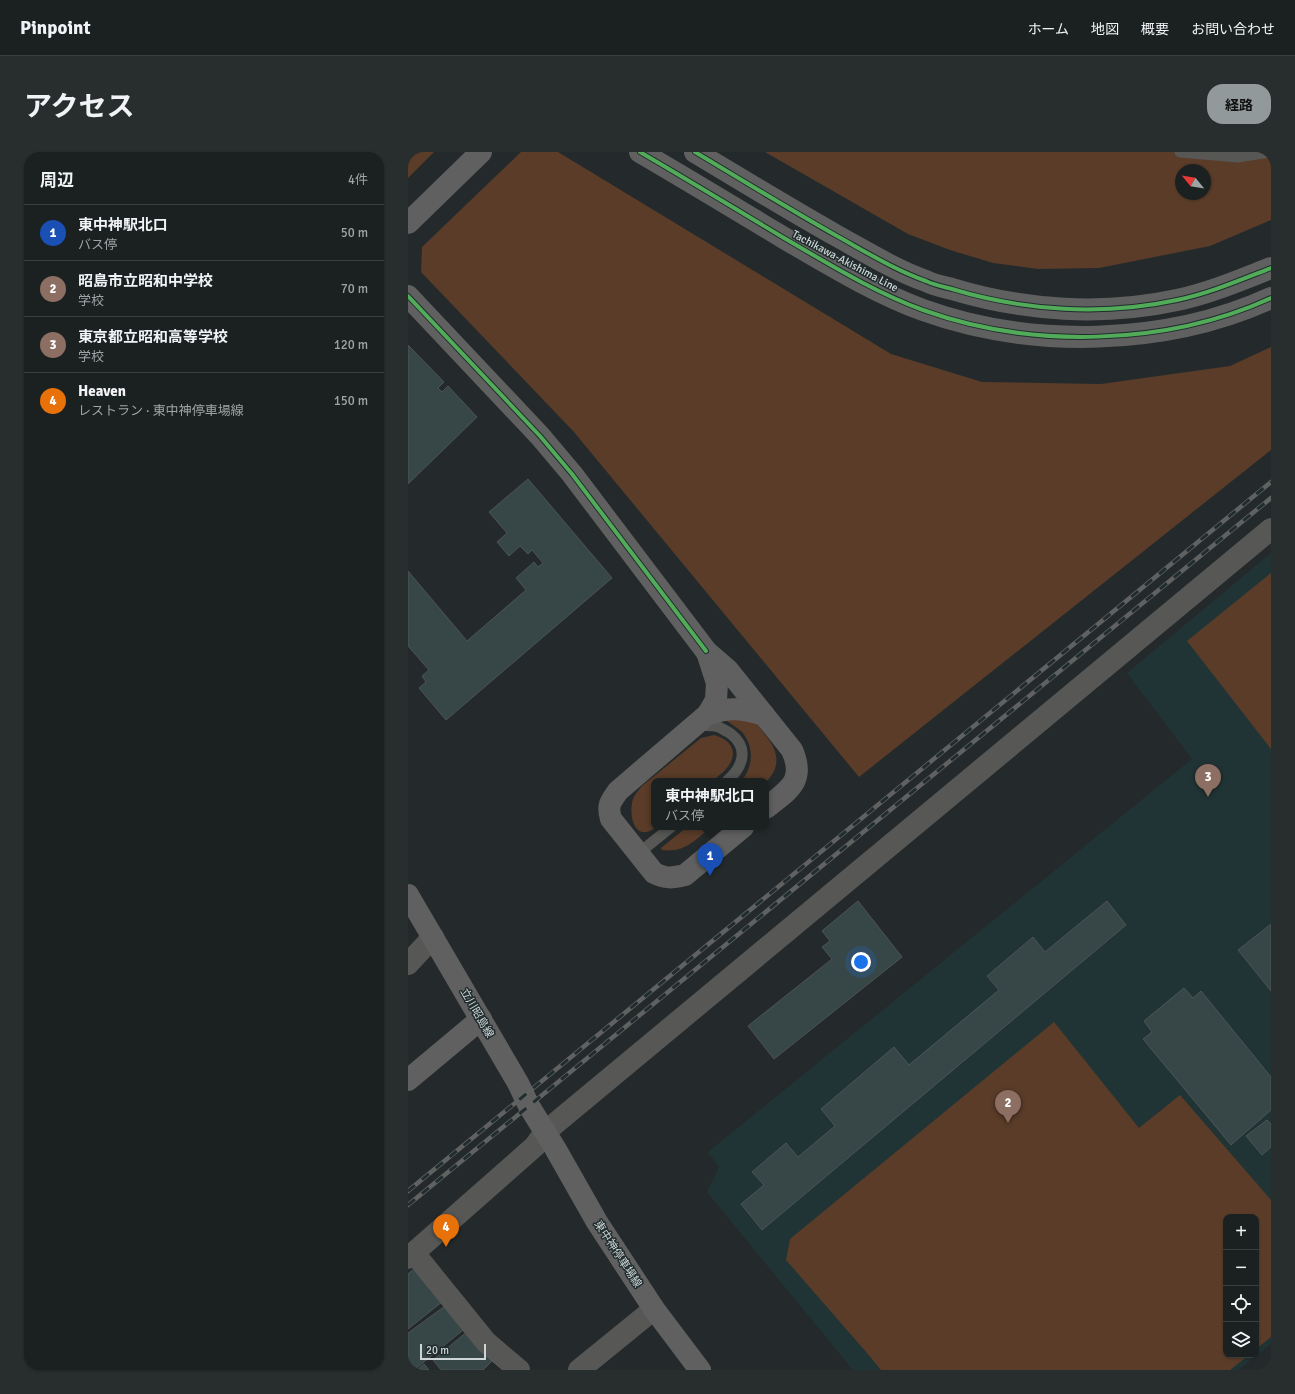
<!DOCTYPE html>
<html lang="ja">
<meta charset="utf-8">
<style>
:root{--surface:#1b2020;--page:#282d2d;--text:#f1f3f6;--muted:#a0a3a5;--line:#393e3e;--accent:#92999a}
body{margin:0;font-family:Signika,"Noto Sans JP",sans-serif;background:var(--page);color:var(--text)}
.controls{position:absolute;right:12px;bottom:12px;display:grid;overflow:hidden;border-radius:8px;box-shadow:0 1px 3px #0004}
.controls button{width:36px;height:36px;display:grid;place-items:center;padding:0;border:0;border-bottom:1px solid var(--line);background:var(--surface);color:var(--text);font:20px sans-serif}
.compass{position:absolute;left:767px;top:12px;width:36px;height:36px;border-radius:50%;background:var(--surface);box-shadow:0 1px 3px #0004;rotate:300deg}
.scale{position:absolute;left:12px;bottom:10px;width:66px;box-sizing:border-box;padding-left:4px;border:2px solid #ced5d6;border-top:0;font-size:11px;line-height:14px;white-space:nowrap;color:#ced5d6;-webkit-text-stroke:3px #212d2e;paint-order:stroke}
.you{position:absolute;left:453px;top:810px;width:14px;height:14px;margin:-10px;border:3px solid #fff;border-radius:50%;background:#1a73e8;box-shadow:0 0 0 6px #1a73e833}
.badge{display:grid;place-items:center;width:26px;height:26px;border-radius:50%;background:var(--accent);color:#fff;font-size:13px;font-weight:700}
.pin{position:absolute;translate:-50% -33px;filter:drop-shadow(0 1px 2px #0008)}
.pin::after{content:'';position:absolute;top:21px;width:14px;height:12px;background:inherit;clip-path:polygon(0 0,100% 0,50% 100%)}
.popup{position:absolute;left:243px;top:626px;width:118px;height:52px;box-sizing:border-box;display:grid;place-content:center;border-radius:8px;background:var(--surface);filter:drop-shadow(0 1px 3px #0005);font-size:13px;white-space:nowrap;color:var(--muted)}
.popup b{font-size:15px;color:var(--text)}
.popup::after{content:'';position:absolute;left:50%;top:100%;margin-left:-8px;border:8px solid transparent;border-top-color:var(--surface)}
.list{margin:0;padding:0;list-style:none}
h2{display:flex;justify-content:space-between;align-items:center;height:52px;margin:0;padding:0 16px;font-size:17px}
h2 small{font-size:13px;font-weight:400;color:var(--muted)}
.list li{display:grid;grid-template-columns:26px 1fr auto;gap:12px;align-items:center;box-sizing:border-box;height:56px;padding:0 16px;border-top:1px solid var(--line)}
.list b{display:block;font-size:15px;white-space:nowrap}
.list p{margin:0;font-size:13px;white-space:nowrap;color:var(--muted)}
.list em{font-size:13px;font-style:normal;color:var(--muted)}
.icon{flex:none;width:22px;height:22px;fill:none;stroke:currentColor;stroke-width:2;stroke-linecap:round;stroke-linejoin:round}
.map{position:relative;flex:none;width:863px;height:1218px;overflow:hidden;border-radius:16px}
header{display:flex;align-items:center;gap:24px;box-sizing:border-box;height:56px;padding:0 20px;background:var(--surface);border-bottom:1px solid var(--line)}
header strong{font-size:19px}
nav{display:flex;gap:22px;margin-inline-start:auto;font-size:14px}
.intro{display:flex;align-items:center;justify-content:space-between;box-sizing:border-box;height:96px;padding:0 24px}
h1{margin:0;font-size:28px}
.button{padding:10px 18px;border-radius:16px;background:var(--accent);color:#111;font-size:14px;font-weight:700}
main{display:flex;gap:24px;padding:0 24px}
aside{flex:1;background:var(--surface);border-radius:16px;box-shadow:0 1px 3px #0004}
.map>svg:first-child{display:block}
.built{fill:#213435;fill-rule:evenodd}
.green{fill:#5a3c29;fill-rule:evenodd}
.building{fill:#374647;stroke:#4e5454}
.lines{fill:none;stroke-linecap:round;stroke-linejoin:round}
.lane{stroke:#575756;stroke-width:11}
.street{stroke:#575756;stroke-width:22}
.secondary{stroke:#616060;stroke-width:22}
.rail-casing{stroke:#606262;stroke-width:4.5}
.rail{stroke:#212d2e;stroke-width:3;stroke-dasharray:9;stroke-linecap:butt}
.cycleway-casing{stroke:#212d2e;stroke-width:6}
.cycleway{stroke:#51ab58;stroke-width:4}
.labels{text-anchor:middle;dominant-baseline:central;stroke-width:3;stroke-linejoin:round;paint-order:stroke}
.street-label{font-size:11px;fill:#ced5d6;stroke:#212d2e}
</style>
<header>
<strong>Pinpoint</strong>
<nav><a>ホーム</a><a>地図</a><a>概要</a><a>お問い合わせ</a></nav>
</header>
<div class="intro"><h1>アクセス</h1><a class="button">経路</a></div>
<main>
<aside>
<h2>周辺<small>4件</small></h2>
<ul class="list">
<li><span class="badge" style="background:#1a4fb4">1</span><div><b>東中神駅北口</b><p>バス停</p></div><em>50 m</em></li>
<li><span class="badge" style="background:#8d6e63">2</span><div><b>昭島市立昭和中学校</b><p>学校</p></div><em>70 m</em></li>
<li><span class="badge" style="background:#8d6e63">3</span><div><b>東京都立昭和高等学校</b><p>学校</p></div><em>120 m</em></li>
<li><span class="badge" style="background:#e8710a">4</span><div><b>Heaven</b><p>レストラン · 東中神停車場線</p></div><em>150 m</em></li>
</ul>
</aside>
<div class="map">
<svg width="863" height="1218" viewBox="0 0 863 1218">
<rect width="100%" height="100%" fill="#242a2b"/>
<path class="built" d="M863,401V1192L830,1218H445L299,1040L311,1015L300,1000L784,607L719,521ZM818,1065H848V1203H818Z"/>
<g class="green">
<path d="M0,0H26L0,26Z"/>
<path d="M113,0H150L483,202L574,230L693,232L822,214L863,195V298L451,625L166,280L13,120L14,95Z"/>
<path d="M357,0H863V68L802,94L691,116L630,117L585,111L542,98L500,82ZM773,18H797V42H773Z"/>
<path d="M863,421V597L779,489Z"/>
<path d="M326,565C333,567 341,568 347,571C351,573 354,579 357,583C370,598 374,614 358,630L333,629C346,615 346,594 334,580C330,576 324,573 319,569V567Z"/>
<path d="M306,583C328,589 331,606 314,621C311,623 308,627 304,629C299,631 255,629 246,629V675H248C227,692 220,664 225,647C227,642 230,639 234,634L293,586Z"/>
<path d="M279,675H303C287,688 277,701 254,698L253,696Z"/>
<path d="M646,870L731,976L772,943L863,1048V1185L848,1197V1065H818V1203H841L822,1218H473L459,1201L378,1108L382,1087Z"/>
</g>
<g class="building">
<path d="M0,193L36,230L30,236L34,240L40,234L69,265L0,332Z"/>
<path d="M120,327L204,426L38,568L11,536L18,530L14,524L21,518L0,494V419L59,489L118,438L108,426L126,410L130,415L135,411L124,398L120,402L112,394L101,404L89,390L99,381L81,360Z"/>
<path d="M450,749L494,805L366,907L340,874L424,807L414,795L422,789L414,779Z"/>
<path d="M699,749L718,773L354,1078L333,1052L356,1033L344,1020L378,991L390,1005L427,974L413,957L486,895L501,913L591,838L579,824L625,785L637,800Z"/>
<path d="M863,772V839L830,798Z"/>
<path d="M776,836L785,846L793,839L863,925V958L823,993L735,887L744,880L736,869Z"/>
<path d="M859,968L863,972V995L854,1003L838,984Z"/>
<path d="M8,1115L34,1150L0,1177V1122Z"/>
<path d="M37,1154L55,1178L6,1218H0V1181Z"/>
<path d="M60,1179L84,1209L75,1218H33L25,1208Z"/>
<path d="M16,1212L21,1218H9Z"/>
</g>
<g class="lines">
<g class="lane">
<path d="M772,0L830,5L860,0"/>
<path d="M288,573C294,574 301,573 307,574C313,575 318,579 323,582C342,597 334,616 319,629"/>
<path d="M231,701L263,675"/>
</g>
<g class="street">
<path d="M0,812L25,785"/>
<path d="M6,1101L78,1190L111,1218"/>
<path d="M0,1106L127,994L137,980L863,377"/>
<path d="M171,1218L246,1157"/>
</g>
<g class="secondary">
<path d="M232,0C280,28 328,57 376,86C421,112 466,140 515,158C623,197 758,194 863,146"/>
<path d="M287,0C334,28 381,57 429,84C458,100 487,118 518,129C526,133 536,135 544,137C617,159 695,164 769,148C802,141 832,128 863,116"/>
<path d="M0,71L73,0"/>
<path d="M0,144L132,284L164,322L298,499L320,518L384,598C398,630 380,638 358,656"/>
<path d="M299,500L309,531L308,548L300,562L210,639C202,650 199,654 203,667L246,721C258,727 264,726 277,723L335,675"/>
<path d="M300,562C322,555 334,556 356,563"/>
<path d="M0,743L110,931L121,954L147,996L189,1070L246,1157L292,1218"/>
<path d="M0,928L73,867"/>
</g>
<defs>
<g id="rail">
<path d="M0,1039L863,330"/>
<path d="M0,1053L863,346"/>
</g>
</defs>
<use href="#rail" class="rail-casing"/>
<use href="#rail" class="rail"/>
<defs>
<g id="cycleway">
<path d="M232,0C280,28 328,57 376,86C421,112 466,140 515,158C623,197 758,194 863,146"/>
<path d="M287,0C334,28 381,57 429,84C458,100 487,118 518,129C526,133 536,135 544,137C617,159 695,164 769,148C802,141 832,128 863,116"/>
<path d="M0,144L132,284L164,322L298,499"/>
</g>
</defs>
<use href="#cycleway" class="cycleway-casing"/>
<use href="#cycleway" class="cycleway"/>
</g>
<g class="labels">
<g class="street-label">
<text transform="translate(437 109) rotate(28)">Tachikawa-Akishima Line</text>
<text transform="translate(69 861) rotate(60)">立川昭島線</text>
<text transform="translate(210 1102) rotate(57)">東中神停車場線</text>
</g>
</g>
</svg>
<div class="controls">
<button>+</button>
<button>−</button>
<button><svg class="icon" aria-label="locate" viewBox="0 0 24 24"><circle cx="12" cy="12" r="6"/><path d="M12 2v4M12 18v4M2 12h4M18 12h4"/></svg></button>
<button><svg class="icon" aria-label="layers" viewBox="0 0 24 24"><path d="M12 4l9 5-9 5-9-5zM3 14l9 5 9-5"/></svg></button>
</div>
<svg class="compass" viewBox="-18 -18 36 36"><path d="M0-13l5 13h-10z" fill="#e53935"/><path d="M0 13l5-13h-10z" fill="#a0a3a5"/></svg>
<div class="scale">20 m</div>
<div class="you"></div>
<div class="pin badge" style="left:302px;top:724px;background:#1a4fb4">1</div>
<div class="popup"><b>東中神駅北口</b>バス停</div>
<div class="pin badge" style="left:600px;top:971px;background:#8d6e63">2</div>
<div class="pin badge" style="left:800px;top:645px;background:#8d6e63">3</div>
<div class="pin badge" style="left:38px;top:1095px;background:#e8710a">4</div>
</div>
</main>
